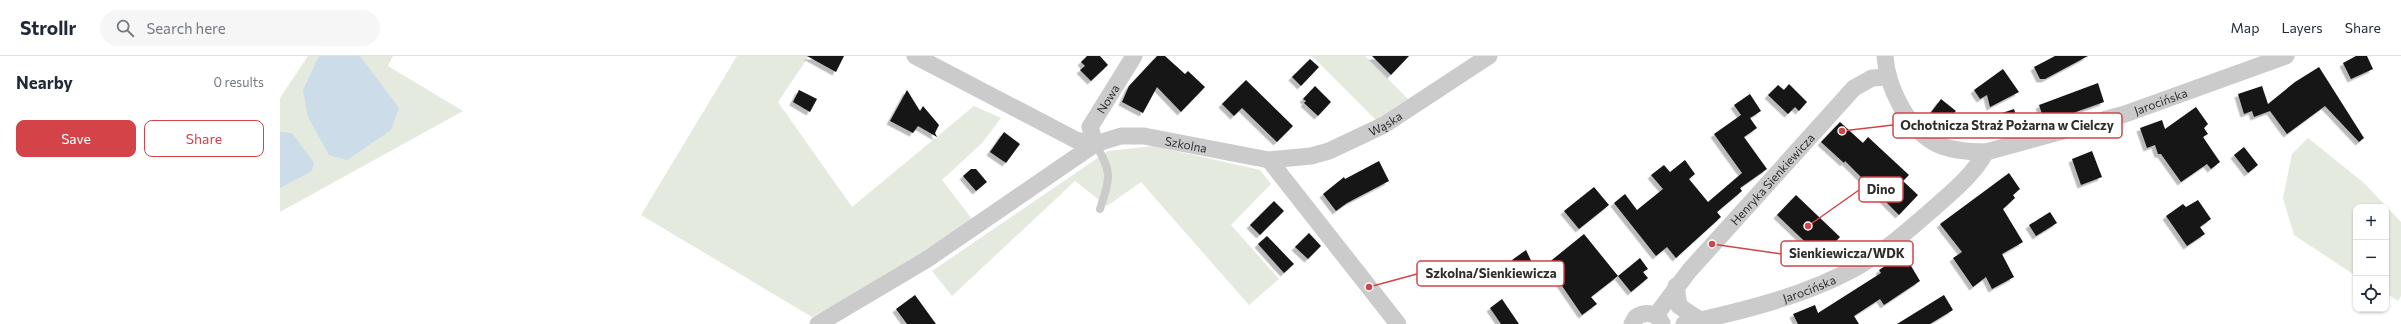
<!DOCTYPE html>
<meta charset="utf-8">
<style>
:root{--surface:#fff;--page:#f6f6f7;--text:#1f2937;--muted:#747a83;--line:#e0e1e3;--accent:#d34348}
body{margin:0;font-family:Commissioner,sans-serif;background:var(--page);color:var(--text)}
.controls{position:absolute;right:12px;bottom:12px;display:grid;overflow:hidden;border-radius:8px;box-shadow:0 1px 3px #0004}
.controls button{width:36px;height:36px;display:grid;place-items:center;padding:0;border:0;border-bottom:1px solid var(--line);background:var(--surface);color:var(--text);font:20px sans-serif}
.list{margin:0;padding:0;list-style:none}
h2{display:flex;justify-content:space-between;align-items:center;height:52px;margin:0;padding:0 16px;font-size:17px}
h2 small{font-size:13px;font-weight:400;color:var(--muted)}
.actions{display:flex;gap:8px;padding:12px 16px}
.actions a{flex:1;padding:9px 0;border:1px solid var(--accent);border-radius:8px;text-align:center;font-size:14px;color:var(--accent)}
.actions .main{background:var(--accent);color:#fff}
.icon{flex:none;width:22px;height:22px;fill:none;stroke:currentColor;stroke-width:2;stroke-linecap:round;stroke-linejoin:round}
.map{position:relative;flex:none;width:2121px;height:268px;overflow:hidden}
header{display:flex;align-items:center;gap:24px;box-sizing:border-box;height:56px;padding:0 20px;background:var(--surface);border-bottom:1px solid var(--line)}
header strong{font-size:19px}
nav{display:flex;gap:22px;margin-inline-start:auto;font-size:14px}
.search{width:280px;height:36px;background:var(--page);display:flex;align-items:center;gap:10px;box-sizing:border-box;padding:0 14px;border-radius:22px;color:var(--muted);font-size:15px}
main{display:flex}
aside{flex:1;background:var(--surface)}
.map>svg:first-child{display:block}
.green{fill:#e4eade}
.water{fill:#ccdce8}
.building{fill:#151515;filter:url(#shadow)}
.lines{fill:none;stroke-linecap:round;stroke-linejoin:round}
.service{stroke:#cbcbcb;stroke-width:8}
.minor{stroke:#cbcbcb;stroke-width:17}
.labels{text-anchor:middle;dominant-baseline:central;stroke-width:4;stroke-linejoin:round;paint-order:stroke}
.street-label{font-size:12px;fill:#2e2e2e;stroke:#fff}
.leader{fill:none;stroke:#d34348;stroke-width:1.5}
.callout-dot{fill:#d34348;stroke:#fff;stroke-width:1.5}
.callout{fill:#fff;stroke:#d34348;stroke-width:1.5}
.callout-label{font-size:13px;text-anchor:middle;font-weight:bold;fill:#2e2e2e}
</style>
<header>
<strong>Strollr</strong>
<div class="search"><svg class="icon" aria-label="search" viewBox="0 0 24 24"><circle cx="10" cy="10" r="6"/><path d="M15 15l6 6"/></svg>Search here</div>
<nav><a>Map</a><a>Layers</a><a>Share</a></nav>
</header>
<main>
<aside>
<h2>Nearby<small>0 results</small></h2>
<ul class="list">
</ul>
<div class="actions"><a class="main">Save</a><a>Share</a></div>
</aside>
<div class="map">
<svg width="2121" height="268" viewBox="0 0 2121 268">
<defs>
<filter id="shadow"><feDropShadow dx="-3.5" dy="3.5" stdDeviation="0" flood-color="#0004"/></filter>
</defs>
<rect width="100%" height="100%" fill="#fff"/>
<g class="green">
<path d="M28,0H113L108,10L183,55L0,156V42Z"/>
<path d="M457,0H529L498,46L572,151L694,50L721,62L702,87L662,124L692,163L612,217L532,261L361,159Z"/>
<path d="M1032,0H1085L1130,45L1097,65Z"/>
<path d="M2028,82L2084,127L2121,166V240L2118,245L2106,237V151H2076V220L2014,179L2003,142L2012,98Z"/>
<path d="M874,90L980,114L991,128L951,169L999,223L969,249L861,126L827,150L795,125L672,240L652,215L828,95Z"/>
</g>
<g class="water">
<path d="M39,0H80L119,52L111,74L67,104L49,99L28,61L23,34Z"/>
<path d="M0,76L12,77L34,107L32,115L0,132Z"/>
</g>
<g class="building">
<path d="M527,0H564L556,16Z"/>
<path d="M807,0H820L828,9L811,25L800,14L805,10L801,6Z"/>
<path d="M877,0H885L905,18L908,15L925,31L901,56L877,31L863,57L842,46L849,30Z"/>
<path d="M1092,0H1129L1111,19Z"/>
<path d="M1775,0H1808L1765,23H1760L1754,11Z"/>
<path d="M2076,0H2087L2093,13L2071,23L2063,7Z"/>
<path d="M1030,3L1039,11L1021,30L1012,21Z"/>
<path d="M2039,11L2084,82L2079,86L2045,50L2007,78L1990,55L1974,61L1972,55L1964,58L1958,38L1982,30L1988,48L2015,26Z"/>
<path d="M1723,13L1739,36L1710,51L1707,39L1700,43L1694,34Z"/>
<path d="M966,24L1013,70L997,86L962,52L954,60L942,48Z"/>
<path d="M1818,27L1824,46L1765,67L1759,49Z"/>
<path d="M1509,28L1527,46L1519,55L1515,51L1508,58L1488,39L1498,29L1504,34Z"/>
<path d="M1035,30L1051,46L1038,60L1024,47L1026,45L1023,43Z"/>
<path d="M519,34L537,43L530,56L513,46Z"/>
<path d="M627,34L640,55L643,50L659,69L655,77L657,81L638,70L633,77L610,65Z"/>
<path d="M1470,38L1481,55L1470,62L1477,72L1464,81L1487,113L1460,132L1462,135L1437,156L1441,161L1396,202L1387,191L1376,200L1334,147L1345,138L1357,154L1383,133L1371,119L1384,109L1390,116L1405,104L1415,118L1409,123L1428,146L1462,117L1434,78L1461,59L1454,49Z"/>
<path d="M1661,43L1676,55L1674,57L1680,62L1669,75L1649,59Z"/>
<path d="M1916,51L1928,68L1924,72L1928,78L1923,81L1940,106L1931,113L1927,108L1901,126L1881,98H1878L1875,89L1867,92L1860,72L1882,64L1885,73Z"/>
<path d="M1734,53L1739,68L1717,74L1713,60Z"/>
<path d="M1560,66L1583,87L1588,81L1629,119L1623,125L1638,139L1619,159L1565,105L1564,107L1541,86Z"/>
<path d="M724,76L740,88L726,107L710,96Z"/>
<path d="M1964,91L1978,109L1968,117L1954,99Z"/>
<path d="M1812,95L1822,121L1801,129L1792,103Z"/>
<path d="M1099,105L1109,125L1067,147L1056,155L1043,138L1064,121L1065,123Z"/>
<path d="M691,113H696L707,126L696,135L683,120Z"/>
<path d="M1729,117L1740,133L1733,139L1735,142L1723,153L1743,186L1722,198L1734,221L1712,233L1706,221L1693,231L1673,202L1682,196L1660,168Z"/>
<path d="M1314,131L1329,149L1299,173L1284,155Z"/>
<path d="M1516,139L1560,181L1541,201L1497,159Z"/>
<path d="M1918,144L1931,163L1920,171L1925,178L1907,190L1886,160L1903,148L1906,151Z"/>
<path d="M994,145L1004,155L980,179L970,169Z"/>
<path d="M1770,156L1777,167L1756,180L1749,169Z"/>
<path d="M1029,177L1041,190L1028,203L1015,191Z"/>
<path d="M1304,178L1338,220L1311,241L1317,248L1302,259L1267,208Z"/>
<path d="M987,180L1014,208L1004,217L978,188Z"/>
<path d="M1246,194L1256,215L1246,222L1232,204Z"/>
<path d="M1624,198L1640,225L1604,249L1600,243L1574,260L1579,268H1518L1513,258L1535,249L1538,257L1601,217L1599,214L1608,208L1609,202L1615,204Z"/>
<path d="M1360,202L1368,213L1363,216L1368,222L1351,236L1338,220Z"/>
<path d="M635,239L656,268H627L616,253Z"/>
<path d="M1664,239L1673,254L1650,268H1617Z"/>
<path d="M1222,243L1239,268H1221L1210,252Z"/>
</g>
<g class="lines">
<path class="service" d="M815,88C833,116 830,122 820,153"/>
<g class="minor">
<path id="s1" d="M635,0L796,84L815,88L841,80H864L989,104L1031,100L1049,95L1104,69L1209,0"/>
<path id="s2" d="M1605,0C1607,31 1628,74 1657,88C1672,95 1689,96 1706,96L1845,58L2006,0"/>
<path id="s3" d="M815,88L810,71L854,0"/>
<path d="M989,104L1118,268"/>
<path d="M1396,230L1399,250L1420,264"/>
<path id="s4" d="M1376,259L1409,215L1574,32L1592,22L1608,21"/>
<path d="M538,268L646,204L815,88"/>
<path d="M1352,268L1356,261C1367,255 1376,257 1382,267"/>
<path id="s5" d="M1404,268C1462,255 1525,240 1577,211C1605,195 1630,173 1654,152C1673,135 1693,119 1706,96"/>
</g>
</g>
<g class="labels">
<g class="street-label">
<text stroke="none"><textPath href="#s3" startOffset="51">Nowa</textPath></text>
<text stroke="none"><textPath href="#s2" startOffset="338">Jarocińska</textPath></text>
<text stroke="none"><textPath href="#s1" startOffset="502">Wąska</textPath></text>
<text stroke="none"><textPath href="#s1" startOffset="294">Szkolna</textPath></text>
<text stroke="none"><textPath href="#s4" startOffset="179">Henryka Sienkiewicza</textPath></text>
<text stroke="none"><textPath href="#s5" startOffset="130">Jarocińska</textPath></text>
</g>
</g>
<path class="leader" d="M1562 75L1613 69M1528 170L1579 134M1432 188L1501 198M1089 231L1137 218"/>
<g class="callout-dot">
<circle cx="1562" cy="75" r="4"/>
<circle cx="1528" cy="170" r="4"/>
<circle cx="1432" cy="188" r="4"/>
<circle cx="1089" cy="231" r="4"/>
</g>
<g class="callout">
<rect x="1613" y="57" width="229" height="25" rx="4"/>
<rect x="1579" y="121" width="44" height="25" rx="4"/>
<rect x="1501" y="185" width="132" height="25" rx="4"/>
<rect x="1137" y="205" width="147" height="25" rx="4"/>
</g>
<g class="callout-label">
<text x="1727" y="74">Ochotnicza Straż Pożarna w Cielczy</text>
<text x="1601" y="138">Dino</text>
<text x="1567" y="202">Sienkiewicza/WDK</text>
<text x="1211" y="222">Szkolna/Sienkiewicza</text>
</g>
</svg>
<div class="controls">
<button>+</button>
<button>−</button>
<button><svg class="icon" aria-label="locate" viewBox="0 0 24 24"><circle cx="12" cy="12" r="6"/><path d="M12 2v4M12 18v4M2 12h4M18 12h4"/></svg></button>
</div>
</div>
</main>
